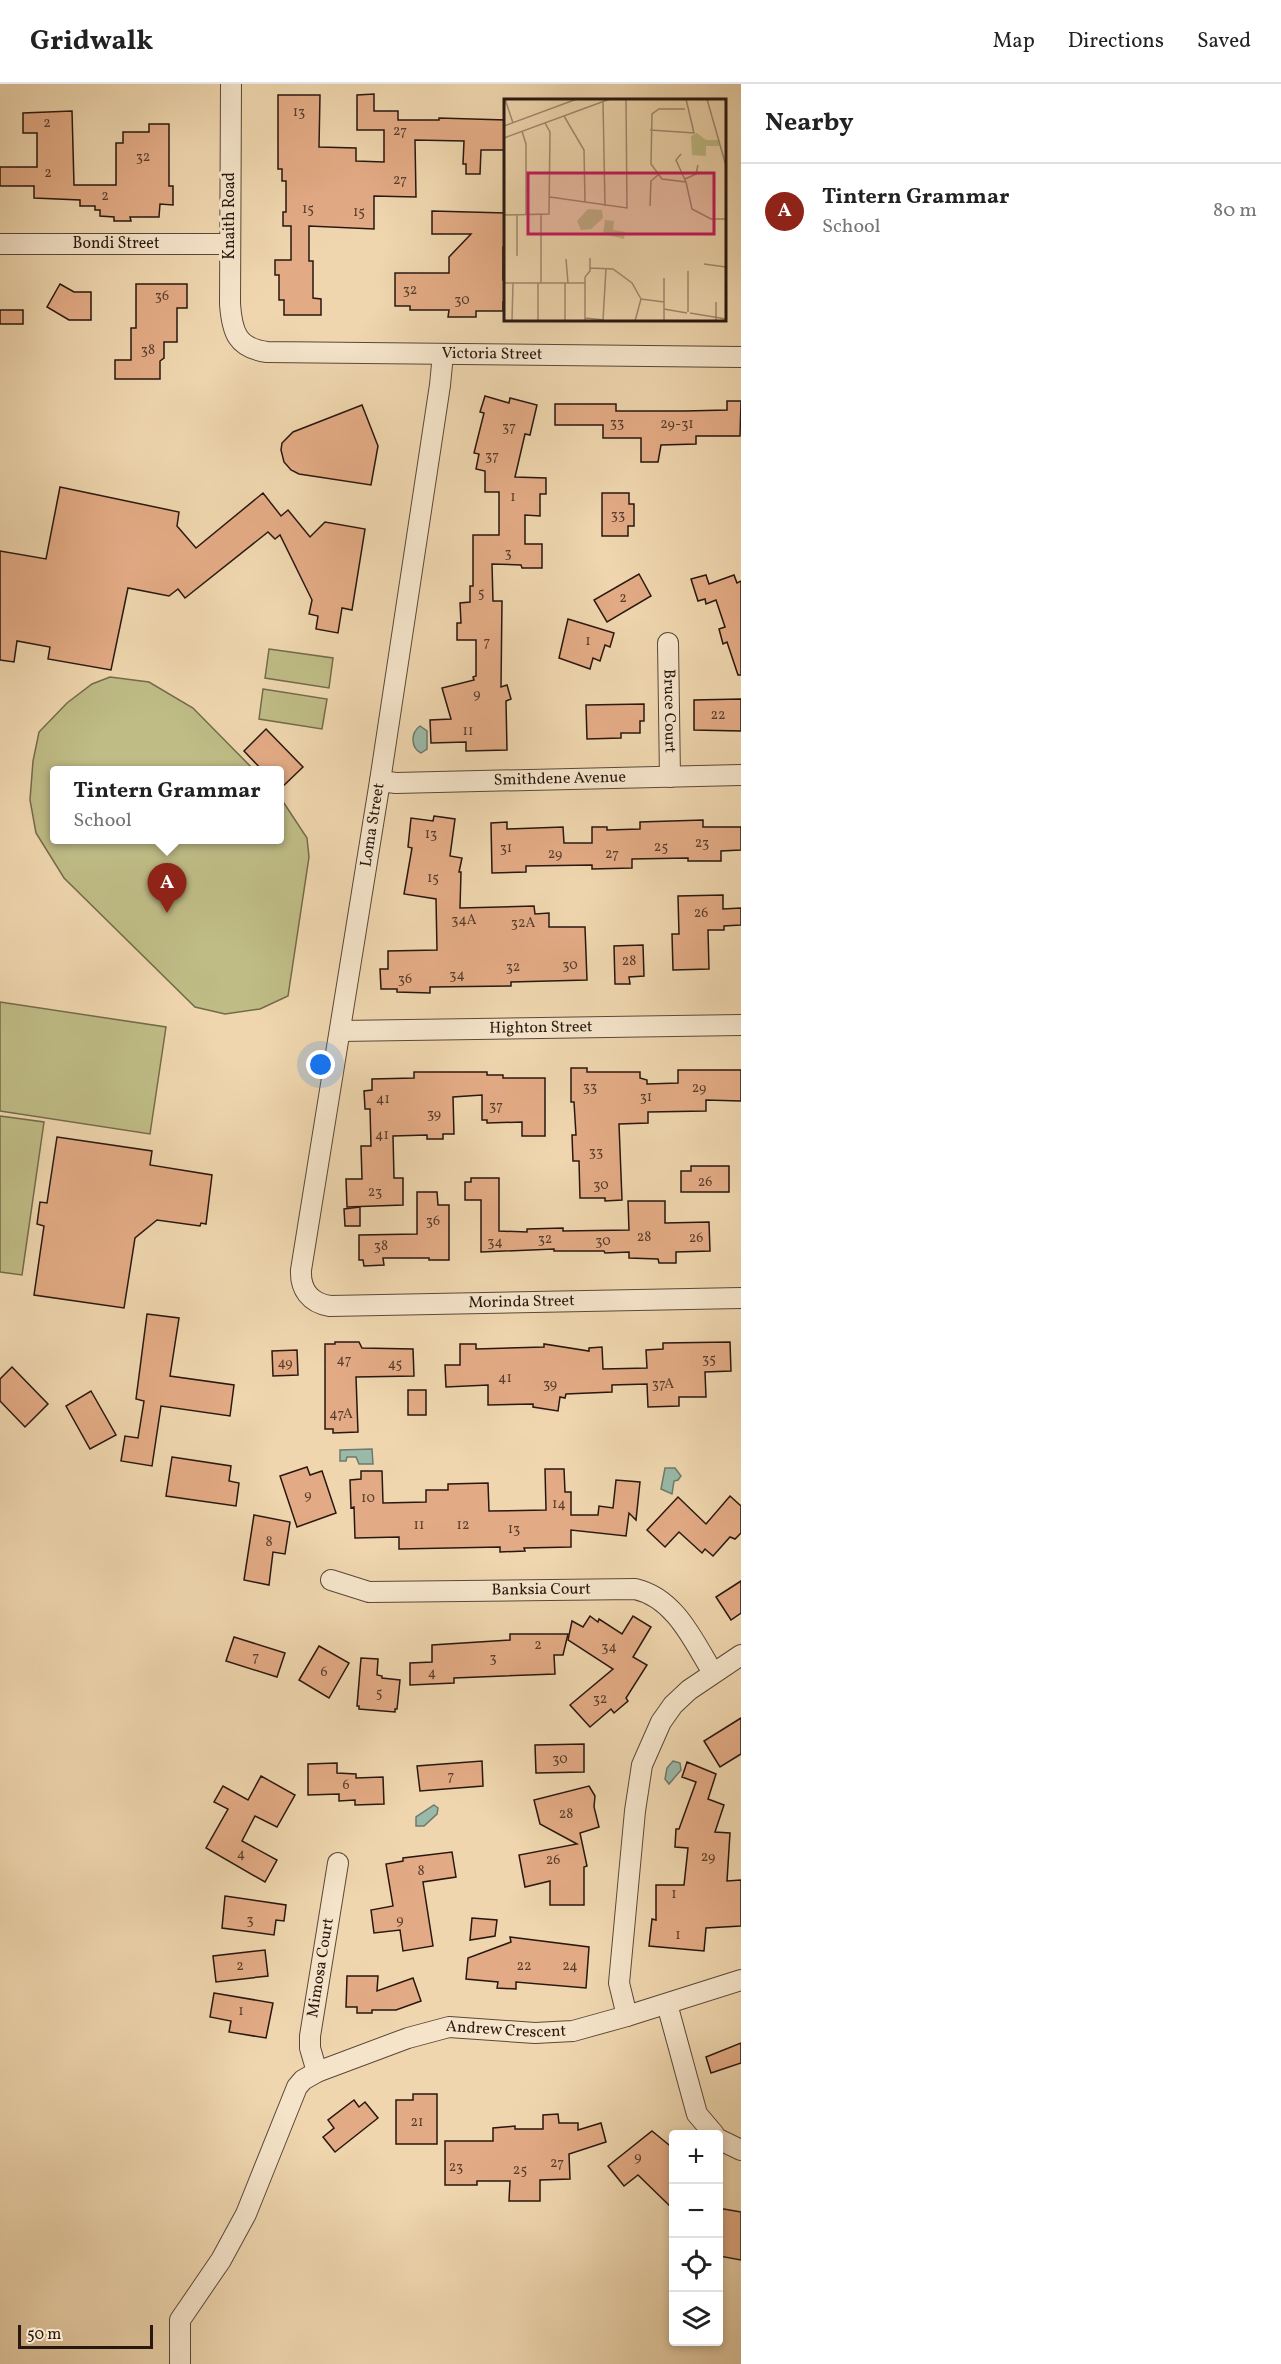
<!DOCTYPE html>
<meta charset="utf-8">
<style>
:root{--surface:#fff;--page:#f2f2f2;--text:#222;--muted:#767676;--line:#e0e0e0;--accent:#8f2418}
body{margin:0;font-family:Vollkorn,serif;background:var(--page);color:var(--text)}
.controls{position:absolute;right:18px;bottom:18px;display:grid;overflow:hidden;border-radius:6px;box-shadow:0 3px 9px #0003}
.controls button{width:54px;height:54px;display:grid;place-items:center;padding:0;border:0;border-bottom:2px solid var(--line);background:var(--surface);color:var(--text);font:30px sans-serif}
.scale{position:absolute;left:18px;bottom:15px;width:135px;box-sizing:border-box;padding-left:6px;border:3px solid #291810;border-top:0;font-size:16px;line-height:21px;white-space:nowrap;color:#291810;-webkit-text-stroke:4px #f5e4ca;paint-order:stroke}
.you{position:absolute;left:321px;top:981px;width:21px;height:21px;margin:-15px;border:4px solid #fff;border-radius:50%;background:#1a73e8;box-shadow:0 0 0 9px #1a73e833}
.badge{display:grid;place-items:center;width:39px;height:39px;border-radius:50%;background:var(--accent);color:#fff;font-size:20px;font-weight:700}
.pin{position:absolute;translate:-50% -50px;filter:drop-shadow(0 2px 3px #0008)}
.pin::after{content:'';position:absolute;top:32px;width:21px;height:18px;background:inherit;clip-path:polygon(0 0,100% 0,50% 100%)}
.popup{position:absolute;left:50px;top:682px;width:234px;height:78px;box-sizing:border-box;display:grid;place-content:center;border-radius:6px;background:var(--surface);filter:drop-shadow(0 2px 4px #0005);font-size:20px;white-space:nowrap;color:var(--muted)}
.popup b{font-size:22px;color:var(--text)}
.popup::after{content:'';position:absolute;left:50%;top:100%;margin-left:-12px;border:12px solid transparent;border-top-color:var(--surface)}
.list{margin:0;padding:0;list-style:none}
h2{display:flex;justify-content:space-between;align-items:center;height:78px;margin:0;padding:0 24px;font-size:26px}
h2 small{font-size:20px;font-weight:400;color:var(--muted)}
.list li{display:grid;grid-template-columns:39px 1fr auto;gap:18px;align-items:center;box-sizing:border-box;height:96px;padding:0 24px;border-top:2px solid var(--line)}
.list b{display:block;font-size:22px;white-space:nowrap}
.list p{margin:0;font-size:20px;white-space:nowrap;color:var(--muted)}
.list em{font-size:20px;font-style:normal;color:var(--muted)}
.icon{flex:none;width:33px;height:33px;fill:none;stroke:currentColor;stroke-width:2;stroke-linecap:round;stroke-linejoin:round}
.map{position:relative;flex:none;width:741px;height:2280px;overflow:hidden}
header{display:flex;align-items:center;gap:36px;box-sizing:border-box;height:84px;padding:0 30px;background:var(--surface);border-bottom:2px solid var(--line)}
header strong{font-size:28px}
nav{display:flex;gap:33px;margin-inline-start:auto;font-size:21px}
main{display:flex}
aside{flex:1;background:var(--surface)}
.map>svg:first-child{display:block}
.green{fill:#bfbc86;stroke:#746a4b;stroke-width:1.5}
.water{fill:#9ab9a9;stroke:#6d796c;stroke-width:1.5}
.building{fill:#e3ab85;stroke:#291810;stroke-width:1.5}
.lines{fill:none;stroke-linecap:round;stroke-linejoin:round}
.minor-casing{stroke:#5a4838;stroke-width:22}
.minor{stroke:#f5e4ca;stroke-width:20}
.labels{text-anchor:middle;dominant-baseline:central;stroke-width:6;stroke-linejoin:round;paint-order:stroke}
.number-label{font-size:14px;fill:#583d2d}
.street-label{font-size:16px;fill:#291810;stroke:#f5e4ca}
.inset-road{fill:none;stroke:#a08a6f;stroke-width:1.5}
.view{fill:#c2185b;fill-opacity:0.15;stroke:#c2185b;stroke-width:3}
.inset-edge{fill:none;stroke:#291810;stroke-width:3}
</style>
<header>
<strong>Gridwalk</strong>
<nav><a>Map</a><a>Directions</a><a>Saved</a></nav>
</header>
<main>
<div class="map">
<svg width="741" height="2280" viewBox="0 0 741 2280">
<rect width="100%" height="100%" fill="#efd6ae"/>
<filter id="stains"><feTurbulence type="fractalNoise" baseFrequency=".00333" numOctaves="4"/><feColorMatrix values="0 0 0 0 .2 0 0 0 0 .09 0 0 0 0 .02 0 0 0 .5 -.17"/></filter>
<radialGradient id="worn" r=".72"><stop offset=".6" stop-color="#630" stop-opacity="0"/><stop offset="1" stop-color="#630" stop-opacity=".3"/></radialGradient>
<g class="green">
<path d="M269,565L333,574L329,604L265,594Z"/>
<path d="M110,593L149,598L193,624L254,686H54V756H280V713L307,754L309,773L288,912L260,925L225,930L195,923L64,794L36,749L30,716L33,677L39,648L67,619L92,600Z"/>
<path d="M263,605L327,615L322,645L259,635Z"/>
<path d="M0,918L166,943L150,1050L0,1027Z"/>
<path d="M0,1032L44,1038L22,1191L0,1188Z"/>
</g>
<g class="water">
<path d="M420,642L427,647V665L421,669C411,664 410,649 420,642Z"/>
<path d="M372,1365L373,1380H359L356,1373H347L346,1377H340V1366Z"/>
<path d="M665,1384H675L681,1392L678,1396L674,1397L672,1410L661,1405Z"/>
<path d="M673,1677L680,1679L681,1686L669,1700L665,1695L667,1684Z"/>
<path d="M434,1721L438,1724L437,1730L424,1742H416V1733Z"/>
</g>
<g class="building">
<path d="M374,10V27H398V36H439V34L506,36V66H481L480,90H466V80H463L464,57L415,56L416,113L374,112V145L309,142V177H313V214L321,215V231H284V216H279V191H275V176H291V142H283V128H286V97H282V85H278V11H320L319,63L356,64V77L384,78V46H357V11Z"/>
<path d="M72,27L74,101H116V59H123V48H149V40H169V102H173V121L160,120L159,133H130L131,137H114V133L100,132V126H95V122H80V116L34,114V102H0V83H37V49H23V29Z"/>
<path d="M432,127L506,129V163H503V196H506V218H503V227H476V233H448L449,226H410V222H395V189H449V173L471,150H432Z"/>
<path d="M60,200L74,208H91V236H69L47,223Z"/>
<path d="M136,200H187V224H177V258H164V274L160,277V295H115V276H131V244H136Z"/>
<rect x="0" y="226" width="23" height="14"/>
<path d="M485,312L509,319L510,314L537,321L530,351L525,350L515,393L546,394V410H540V432L525,431V460H542V484H522L521,481L492,480L493,517H502L501,603L507,601L511,615L506,617L507,666L466,667V658L431,659L430,636L451,635L442,604L474,596L473,593L476,592V556H457V539H461L460,519L470,518V502H473V451H499V408H485V387L476,385L479,370L474,369L484,329L480,328Z"/>
<path d="M727,317H741L740,352H696V360L661,361L658,378H641V354H603V341H555V320H616V327H685L727,326Z"/>
<path d="M362,321L378,362L371,401L299,390L291,386L284,378L281,366L282,359L293,348Z"/>
<path d="M60,403L179,428L177,442L196,464L263,409L281,432L288,426L310,453L325,438L365,445L352,526L342,524L338,549L316,545L318,532L309,530L312,516L280,451L275,455L268,448L185,514L178,505L169,512L128,504L111,586L48,575L50,563L17,557L14,578L0,576V467L46,475Z"/>
<path d="M602,409H629V420H634V442H628V452H602Z"/>
<path d="M639,490L651,512L607,538L594,516Z"/>
<path d="M706,491L709,500L734,491L737,499L741,497V591H738L727,558L723,560L719,545L725,543L716,516L706,520L705,515L698,517L691,495Z"/>
<path d="M568,535L614,549L610,563L605,561L600,577L593,574L590,585L559,574Z"/>
<path d="M741,615V647L694,646V616Z"/>
<path d="M644,620V637H640V649H621V654L587,655L586,621Z"/>
<path d="M266,645L303,683L279,706V687H263L244,667Z"/>
<path d="M434,732L455,735L450,772L462,774L459,788H461L460,824L534,822L535,830L549,829V843H585L587,896L511,898V902L430,903V909L397,908V905H381L380,885H388V867L437,866L436,815L404,810L412,764L408,763L411,734L433,737Z"/>
<path d="M703,736V743H741V766L721,767V777H688V774L632,775V784L592,785V781L526,782V788L492,789L491,739L507,738V745L563,743L564,759H592V743H607V746L640,745V738Z"/>
<path d="M723,811V825L741,824V841L724,842V846H708L709,885L673,886L672,850H679L678,812Z"/>
<path d="M643,861L644,892L629,893L630,900H615L614,862Z"/>
<path d="M571,984H587V988H640V994L647,996V1000L678,999V986H741V1017L706,1016V1027L648,1028V1039L619,1040L622,1116L605,1117V1114H580L579,1077H573L572,1051H576L574,1018H571Z"/>
<path d="M414,988H487V991H503V994H545V1052H522V1038L487,1039V1036H482V1011L453,1013L454,1050H443V1055H427V1051L393,1052L394,1094H403V1121L347,1123L346,1095H362L361,1062H371L370,1025H365L364,1007L372,1006V995L414,994Z"/>
<path d="M57,1053L152,1067L150,1081L212,1091L206,1140L201,1139L200,1142L157,1136L135,1154L124,1224L34,1211L44,1142L37,1140L40,1118L47,1119Z"/>
<path d="M691,1082H729V1108H681V1087H691Z"/>
<path d="M471,1094H499V1147L527,1148V1145L563,1144V1147L629,1146L628,1117H665V1139L709,1138L710,1167L676,1168V1179H659L658,1175L629,1174V1168L605,1169L604,1167H554V1165L481,1168V1116H465V1098H471Z"/>
<path d="M417,1108H437L438,1121H449V1176H429V1174H383L384,1181L364,1182L363,1176H359V1151L417,1150Z"/>
<path d="M360,1123V1142H345L344,1125Z"/>
<path d="M147,1230L179,1234L170,1292L234,1301L230,1332L161,1322L152,1382L121,1377L125,1352L138,1354L144,1317L136,1315Z"/>
<path d="M335,1258H359L362,1264L413,1265L414,1292L356,1293L358,1348L333,1349V1345H325V1260H335Z"/>
<path d="M730,1258L731,1287L705,1288L706,1313H679V1322L648,1323L647,1300L612,1301V1308L566,1310L565,1314L560,1313L558,1327L533,1323V1320L488,1321V1301L446,1303L445,1281H460V1260H476V1265L544,1263V1260L589,1267V1264L602,1263L603,1285L647,1284L646,1266L663,1265V1259Z"/>
<path d="M297,1266L298,1291L273,1292L272,1267Z"/>
<path d="M12,1283L48,1320L25,1343L0,1317V1295Z"/>
<rect x="408" y="1306" width="18" height="25"/>
<path d="M91,1307L116,1351L90,1365L66,1322Z"/>
<path d="M172,1373L231,1382L229,1397L239,1399L236,1422L166,1412Z"/>
<path d="M307,1383L310,1391L322,1387L336,1429L297,1443L280,1392Z"/>
<path d="M545,1385H564L565,1408H571V1431H598L599,1422L613,1424L616,1396L640,1398L636,1436L629,1429L626,1452L571,1446V1463L524,1464L525,1467L500,1468V1463L399,1465V1453L355,1454L354,1423L351,1424L350,1396L361,1395V1387H382L383,1419L426,1418V1406H448V1400L488,1399L489,1427L546,1426Z"/>
<path d="M730,1412L741,1422V1449L735,1455L730,1453L713,1472L705,1465L702,1469L679,1448L665,1463L647,1446L678,1413L706,1440Z"/>
<path d="M254,1431L290,1438L285,1470L273,1468L269,1501L244,1496Z"/>
<path d="M741,1497V1529L731,1536L716,1513Z"/>
<path d="M590,1532L598,1538L599,1535L622,1550L633,1532L651,1543L633,1573L647,1581L626,1614L628,1617L614,1629L611,1625L590,1643L570,1621L613,1585L568,1556L572,1537L583,1543Z"/>
<path d="M510,1550H568L563,1571H554L555,1590L454,1594V1599L410,1601V1579L432,1578V1561L510,1556Z"/>
<path d="M234,1553L285,1569L277,1593L226,1577Z"/>
<path d="M319,1562L349,1579L329,1614L299,1596Z"/>
<path d="M361,1574L378,1575L377,1591L382,1592V1594L400,1596L397,1625H395V1628L359,1625V1622H357Z"/>
<path d="M741,1634V1670L720,1683L704,1657Z"/>
<path d="M584,1660V1688L536,1689L535,1661Z"/>
<path d="M482,1677L483,1702L420,1707L417,1682Z"/>
<path d="M687,1678L716,1690L708,1715L724,1721L715,1748L730,1749L727,1797L741,1796V1842L706,1844L704,1867L649,1862L652,1835L656,1836V1801H684L688,1764L675,1763L676,1745H679L696,1698L682,1693Z"/>
<path d="M337,1679V1689L356,1690V1694L383,1693L384,1720L355,1721V1716L339,1717V1710L308,1711V1680Z"/>
<path d="M261,1692L295,1711L277,1743L255,1732L242,1757L277,1776L265,1798L206,1764L228,1725L214,1718L223,1702L248,1716Z"/>
<path d="M589,1702L595,1712L594,1723L599,1743L580,1749L587,1782L584,1783V1821H550V1797L525,1803L519,1771L577,1760L540,1740L534,1716Z"/>
<path d="M452,1768L456,1793L423,1798L433,1862L403,1867L400,1846L374,1849L371,1826L393,1822L386,1780L403,1777V1774Z"/>
<path d="M225,1812L286,1821L284,1837L276,1836L274,1851L222,1844Z"/>
<path d="M472,1834L497,1836L495,1852L470,1856Z"/>
<path d="M510,1853L589,1863L586,1904L516,1898V1905L497,1904L498,1898L466,1895L468,1874L511,1858Z"/>
<path d="M265,1866L268,1892L216,1898L213,1872Z"/>
<path d="M347,1892H378L377,1907L413,1894L421,1917L396,1926H372V1929H357V1923H346Z"/>
<path d="M214,1909L273,1919L266,1954L229,1948L231,1937L210,1933Z"/>
<path d="M741,1959V1979L711,1989L706,1973Z"/>
<path d="M413,2010H437V2060H396V2016H413Z"/>
<path d="M354,2016L359,2023L365,2018L378,2034L335,2068L323,2053L334,2044L328,2036Z"/>
<path d="M558,2030L559,2039H578V2046L601,2039L606,2058L569,2070L570,2095L540,2096V2117H509L510,2097H477V2101H445V2057H493V2044L515,2042V2045H543V2031Z"/>
<path d="M652,2047L674,2065V2126L638,2091L624,2102L608,2082Z"/>
<path d="M718,2124L741,2128V2176L719,2172L722,2151H718Z"/>
</g>
<g class="lines">
<defs>
<g id="minor">
<path id="s1" d="M231,0L230,220C232,248 237,264 267,268L741,273"/>
<path id="s2" d="M0,160H230"/>
<path id="s3" d="M443,270L440,301L380,697L301,1186C300,1205 310,1219 330,1222L741,1214"/>
<path id="s4" d="M668,559L670,693"/>
<path id="s5" d="M380,697L396,699L741,691"/>
<path id="s6" d="M340,947L741,941"/>
<path id="s7" d="M331,1496L369,1508L635,1505C675,1514 693,1556 713,1589"/>
<path d="M667,1920L697,2030L714,2050"/>
<path d="M627,1932L741,1896"/>
<path id="s8" d="M317,1988L310,1964V1952L338,1779"/>
<path d="M718,2055L741,2066"/>
<path id="s9" d="M180,2280V2236L221,2176L246,2130L297,2003L303,1996L317,1988L408,1954L449,1943L535,1949L573,1947L627,1932L619,1899L635,1727L642,1681L661,1638L673,1621L689,1606L741,1571"/>
</g>
</defs>
<use href="#minor" class="minor-casing"/>
<use href="#minor" class="minor"/>
</g>
<g class="labels">
<g class="number-label">
<text x="299" y="28">13</text>
<text x="47" y="39">2</text>
<text x="400" y="47">27</text>
<text x="143" y="73">32</text>
<text x="48" y="89">2</text>
<text x="400" y="96">27</text>
<text x="105" y="112">2</text>
<text x="308" y="125">15</text>
<text x="359" y="128">15</text>
<text x="410" y="206">32</text>
<text x="162" y="212">36</text>
<text x="462" y="216">30</text>
<text x="148" y="266">38</text>
<text x="617" y="339">33</text>
<text x="677" y="340">29-31</text>
<text x="509" y="343">37</text>
<text x="492" y="372">37</text>
<text x="513" y="413">1</text>
<text x="618" y="431">33</text>
<text x="508" y="469">3</text>
<text x="481" y="509">5</text>
<text x="623" y="514">2</text>
<text x="588" y="557">1</text>
<text x="487" y="558">7</text>
<text x="477" y="610">9</text>
<text x="718" y="631">22</text>
<text x="468" y="647">11</text>
<text x="431" y="750">13</text>
<text x="702" y="759">23</text>
<text x="661" y="763">25</text>
<text x="506" y="764">31</text>
<text x="555" y="770">29</text>
<text x="612" y="770">27</text>
<text x="433" y="794">15</text>
<text x="701" y="829">26</text>
<text x="464" y="836">34A</text>
<text x="523" y="839">32A</text>
<text x="629" y="877">28</text>
<text x="570" y="881">30</text>
<text x="513" y="883">32</text>
<text x="457" y="891">34</text>
<text x="405" y="895">36</text>
<text x="590" y="1003">33</text>
<text x="699" y="1004">29</text>
<text x="646" y="1013">31</text>
<text x="383" y="1015">41</text>
<text x="496" y="1022">37</text>
<text x="434" y="1030">39</text>
<text x="382" y="1051">41</text>
<text x="596" y="1068">33</text>
<text x="705" y="1098">26</text>
<text x="601" y="1101">30</text>
<text x="375" y="1108">23</text>
<text x="433" y="1137">36</text>
<text x="644" y="1153">28</text>
<text x="696" y="1154">26</text>
<text x="545" y="1155">32</text>
<text x="603" y="1157">30</text>
<text x="495" y="1158">34</text>
<text x="381" y="1162">38</text>
<text x="709" y="1275">35</text>
<text x="344" y="1276">47</text>
<text x="285" y="1279">49</text>
<text x="395" y="1280">45</text>
<text x="505" y="1294">41</text>
<text x="550" y="1300">39</text>
<text x="663" y="1300">37A</text>
<text x="341" y="1330">47A</text>
<text x="308" y="1411">9</text>
<text x="368" y="1414">10</text>
<text x="559" y="1420">14</text>
<text x="419" y="1441">11</text>
<text x="463" y="1441">12</text>
<text x="514" y="1445">13</text>
<text x="269" y="1458">8</text>
<text x="538" y="1561">2</text>
<text x="609" y="1563">34</text>
<text x="256" y="1573">7</text>
<text x="493" y="1574">3</text>
<text x="324" y="1588">6</text>
<text x="432" y="1589">4</text>
<text x="379" y="1609">5</text>
<text x="600" y="1615">32</text>
<text x="560" y="1675">30</text>
<text x="451" y="1692">7</text>
<text x="346" y="1701">6</text>
<text x="566" y="1730">28</text>
<text x="241" y="1770">4</text>
<text x="708" y="1773">29</text>
<text x="553" y="1776">26</text>
<text x="421" y="1787">8</text>
<text x="674" y="1810">1</text>
<text x="250" y="1836">3</text>
<text x="400" y="1836">9</text>
<text x="678" y="1851">1</text>
<text x="240" y="1882">2</text>
<text x="524" y="1882">22</text>
<text x="570" y="1882">24</text>
<text x="241" y="1927">1</text>
<text x="417" y="2038">21</text>
<text x="638" y="2073">9</text>
<text x="557" y="2079">27</text>
<text x="456" y="2083">23</text>
<text x="520" y="2086">25</text>
</g>
<g class="street-label">
<text transform="translate(230 132) rotate(-90)">Knaith Road</text>
<text stroke="none"><textPath href="#s2" startOffset="116">Bondi Street</textPath></text>
<text stroke="none"><textPath href="#s1" startOffset="513">Victoria Street</textPath></text>
<text stroke="none"><textPath href="#s4" startOffset="68">Bruce Court</textPath></text>
<text stroke="none"><textPath href="#s5" startOffset="180">Smithdene Avenue</textPath></text>
<text transform="translate(373 741) rotate(-81)">Loma Street</text>
<text stroke="none"><textPath href="#s6" startOffset="201">Highton Street</textPath></text>
<text stroke="none"><textPath href="#s3" startOffset="1170">Morinda Street</textPath></text>
<text stroke="none"><textPath href="#s7" startOffset="212">Banksia Court</textPath></text>
<text stroke="none"><textPath href="#s8" startOffset="106">Mimosa Court</textPath></text>
<text stroke="none"><textPath href="#s9" startOffset="528">Andrew Crescent</textPath></text>
</g>
</g>
<g transform="translate(504 15)">
<rect width="222" height="222" fill="#efd6ae"/>
<path d="M193,34L202,41H215L216,47H202V57L188,56L187,37ZM84,110L98,111L99,119L87,130L77,131L73,122ZM101,121L110,122L109,131L121,133L120,140L99,135Z" fill="#bfbc86"/>
<path class="inset-road" d="M1,0L9,24M203,0L222,67M99,3L101,107M181,10H155L148,15L147,65L158,80L182,83L188,110L207,120H222M60,17L80,51L81,103M0,27L73,0M146,31L190,34L182,0M18,32L22,45V116M0,39L106,0M177,55L172,61L182,83M181,80L192,75L194,66M46,98L123,109L122,0M146,107L147,82L154,76M0,116L45,115L46,33L41,24M37,116V184M13,157V116M62,160L64,184M200,165L222,168M86,169L109,170L128,184L137,200L131,222M184,172V213M81,178L86,172V159M0,184H81M137,200L160,203M212,203V222M160,210L183,214M186,214L222,220M81,219L100,221M99,221L102,169M8,222L9,184M34,222V184M61,222V184M81,222V178M160,222V179"/>
<path class="view" d="M24,74H210V135H24Z"/>
<rect width="222" height="222" class="inset-edge"/>
</g>
<rect width="100%" height="100%" filter="url(#stains)"/>
<rect width="100%" height="100%" fill="url(#worn)"/>
</svg>
<div class="controls">
<button>+</button>
<button>−</button>
<button><svg class="icon" aria-label="locate" viewBox="0 0 24 24"><circle cx="12" cy="12" r="6"/><path d="M12 2v4M12 18v4M2 12h4M18 12h4"/></svg></button>
<button><svg class="icon" aria-label="layers" viewBox="0 0 24 24"><path d="M12 4l9 5-9 5-9-5zM3 14l9 5 9-5"/></svg></button>
</div>
<div class="scale">50 m</div>
<div class="you"></div>
<div class="pin badge" style="left:167px;top:829px">A</div>
<div class="popup"><b>Tintern Grammar</b>School</div>
</div>
<aside>
<h2>Nearby<small></small></h2>
<ul class="list">
<li><span class="badge">A</span><div><b>Tintern Grammar</b><p>School</p></div><em>80 m</em></li>
</ul>
</aside>
</main>
